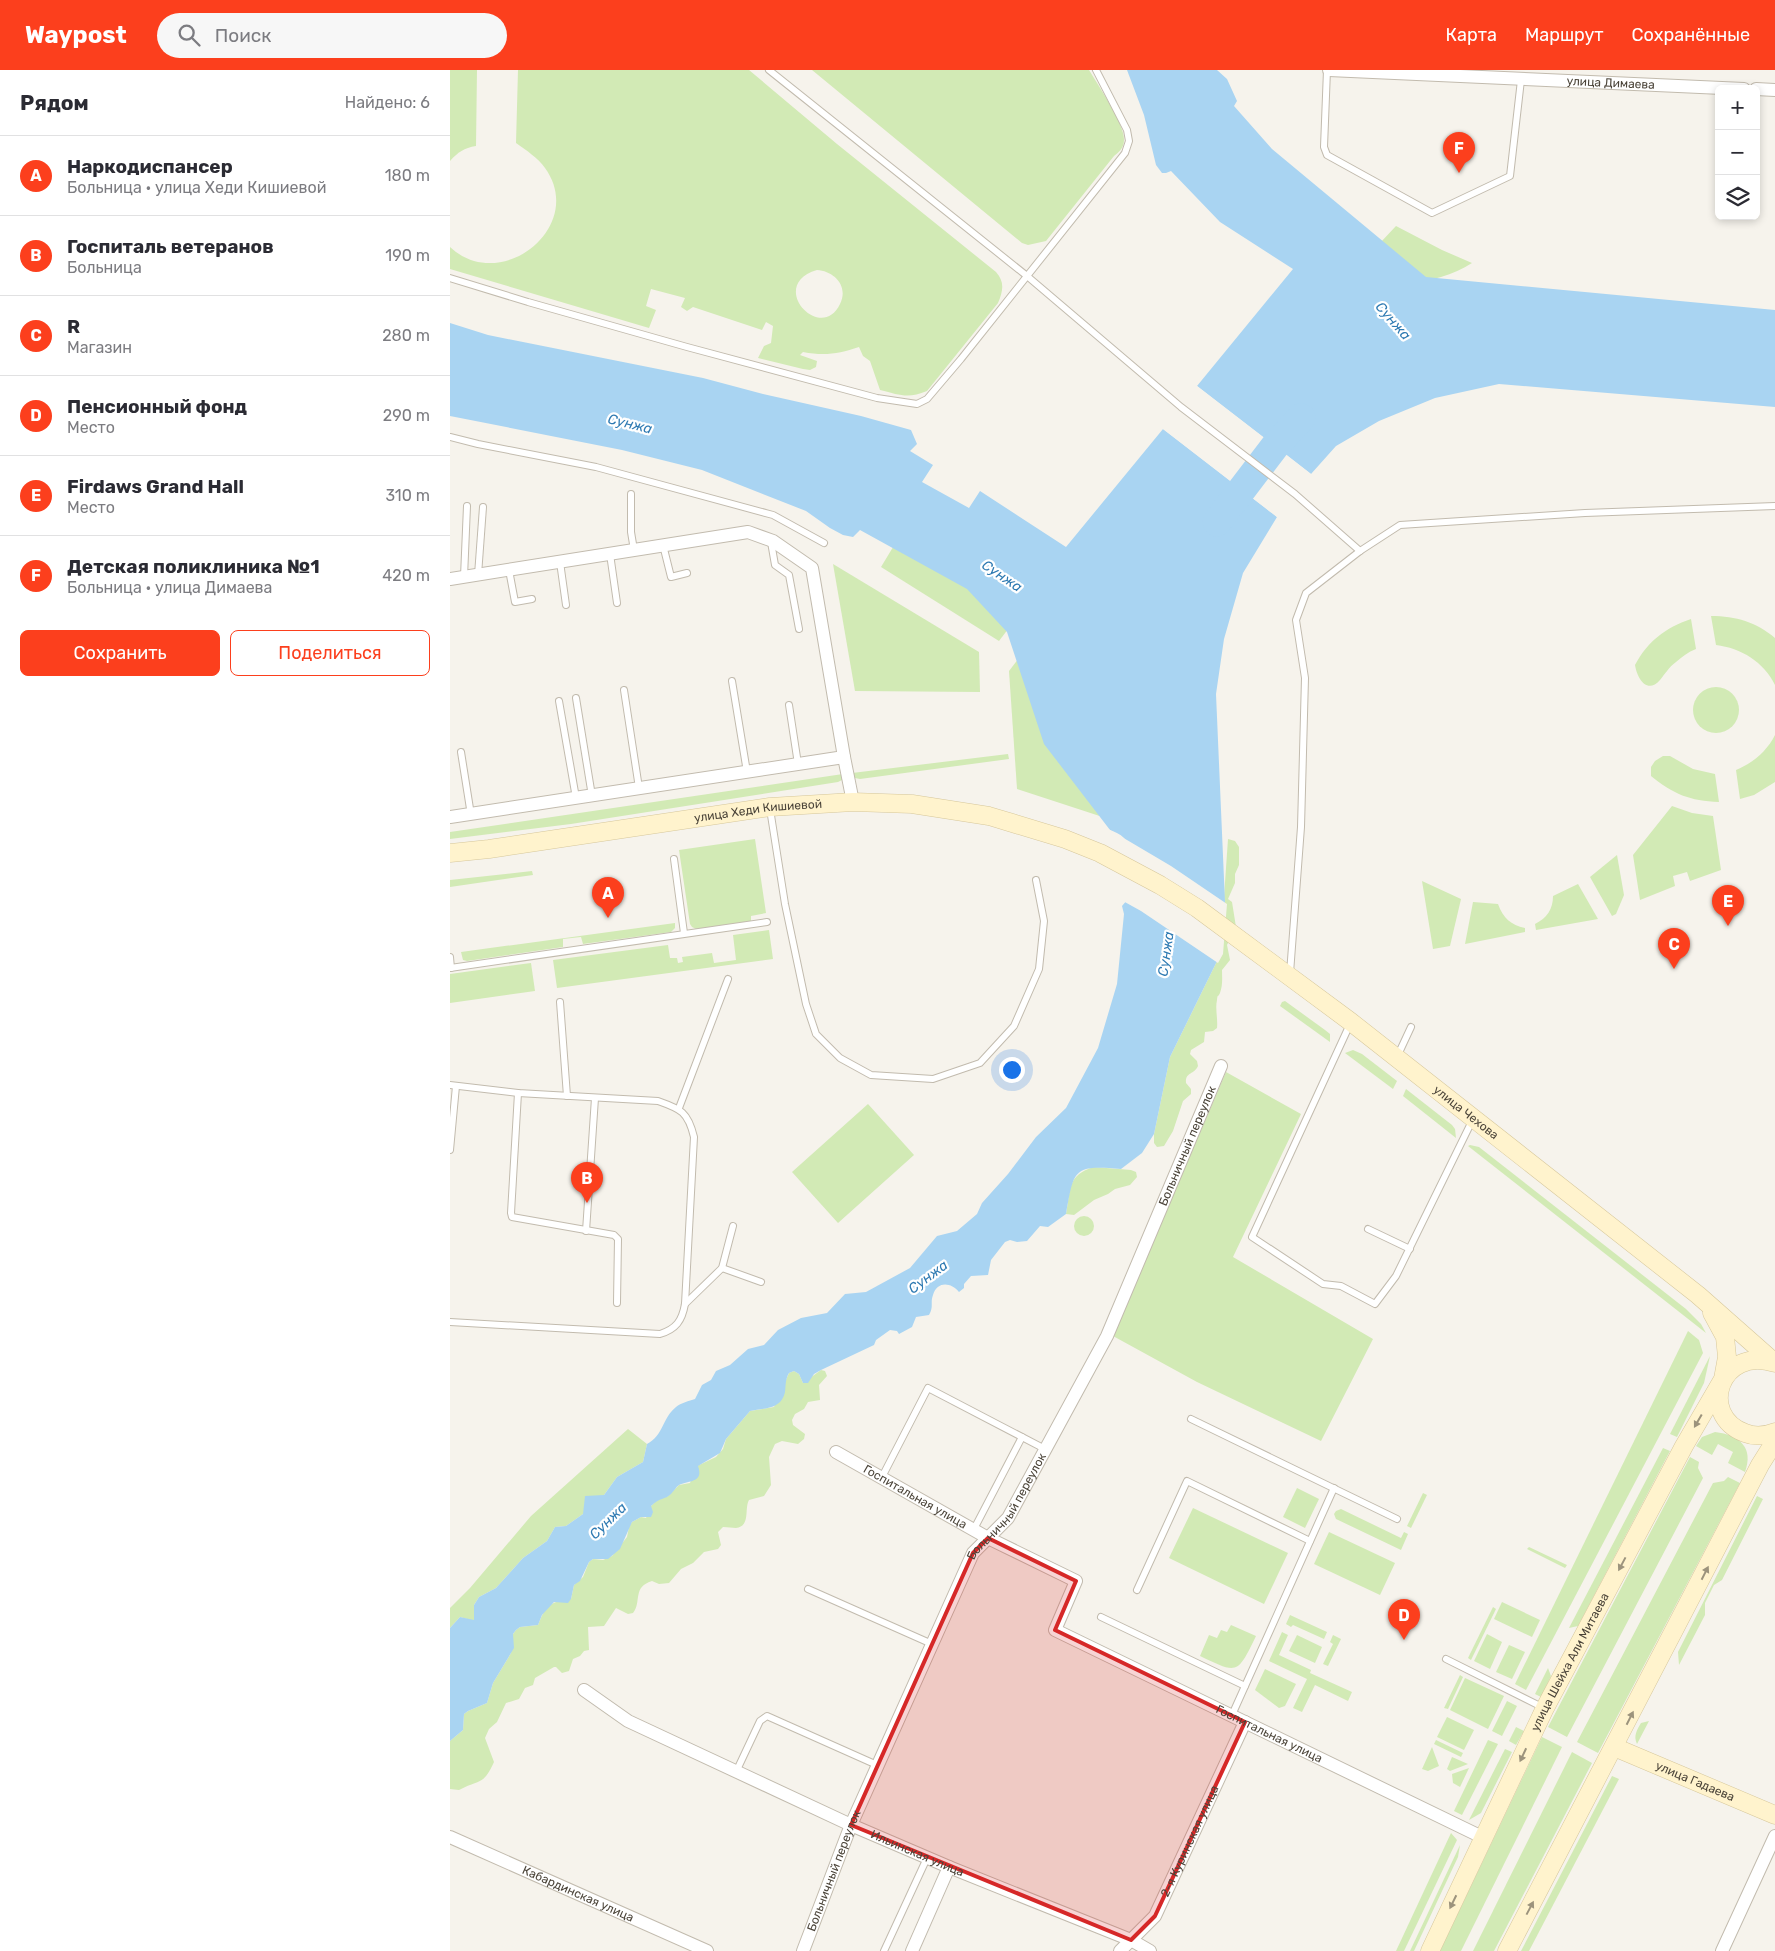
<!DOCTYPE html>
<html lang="ru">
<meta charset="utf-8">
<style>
:root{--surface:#fff;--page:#f7f7f7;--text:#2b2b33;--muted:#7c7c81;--line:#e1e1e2;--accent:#fc3f1d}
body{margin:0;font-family:Rubik,sans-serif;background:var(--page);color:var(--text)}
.controls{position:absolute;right:15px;top:15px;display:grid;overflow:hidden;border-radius:8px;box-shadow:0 2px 8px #0003}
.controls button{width:45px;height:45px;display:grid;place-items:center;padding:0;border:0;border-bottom:1px solid var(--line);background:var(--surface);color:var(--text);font:25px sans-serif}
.you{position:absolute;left:561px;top:999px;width:18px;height:18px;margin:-12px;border:4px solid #fff;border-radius:50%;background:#1a73e8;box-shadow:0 0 0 8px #1a73e833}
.badge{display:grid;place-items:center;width:32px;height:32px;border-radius:50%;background:var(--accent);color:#fff;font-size:16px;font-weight:700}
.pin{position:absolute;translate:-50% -41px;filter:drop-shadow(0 1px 2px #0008)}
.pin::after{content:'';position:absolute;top:26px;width:18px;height:15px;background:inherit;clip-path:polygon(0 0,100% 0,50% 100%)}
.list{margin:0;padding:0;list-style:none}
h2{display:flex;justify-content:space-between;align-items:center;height:65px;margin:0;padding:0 20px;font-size:21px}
h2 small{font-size:16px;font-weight:400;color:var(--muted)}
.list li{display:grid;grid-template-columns:32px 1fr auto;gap:15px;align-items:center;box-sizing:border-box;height:80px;padding:0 20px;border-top:1px solid var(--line)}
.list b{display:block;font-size:19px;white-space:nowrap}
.list p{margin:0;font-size:16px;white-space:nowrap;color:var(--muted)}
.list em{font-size:16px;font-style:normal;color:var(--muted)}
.actions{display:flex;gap:10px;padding:15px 20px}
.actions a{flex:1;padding:11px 0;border:1px solid var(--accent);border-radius:8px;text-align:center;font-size:18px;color:var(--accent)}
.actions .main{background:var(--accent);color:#fff}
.icon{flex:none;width:28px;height:28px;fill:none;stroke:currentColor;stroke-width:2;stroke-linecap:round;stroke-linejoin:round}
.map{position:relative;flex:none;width:1325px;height:1881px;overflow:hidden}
header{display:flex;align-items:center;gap:30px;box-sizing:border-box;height:70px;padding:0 25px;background:var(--accent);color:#fff}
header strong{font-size:24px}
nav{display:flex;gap:28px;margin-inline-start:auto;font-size:18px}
.search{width:350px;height:45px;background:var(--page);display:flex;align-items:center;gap:12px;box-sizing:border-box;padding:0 18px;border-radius:28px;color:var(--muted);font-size:19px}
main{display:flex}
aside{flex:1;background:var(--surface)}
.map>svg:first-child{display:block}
.green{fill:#d2eab5;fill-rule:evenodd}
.water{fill:#a9d4f2}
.pier{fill:#f6f3ec}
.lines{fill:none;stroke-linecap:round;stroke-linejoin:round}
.river{stroke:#a9d4f2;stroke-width:29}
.lane-casing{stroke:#c2bbae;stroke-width:8}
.street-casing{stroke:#c2bbae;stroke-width:14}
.secondary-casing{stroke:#d6c79b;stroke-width:19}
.lane{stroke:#fff;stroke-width:6}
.street{stroke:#fff;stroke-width:12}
.secondary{stroke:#fff3cd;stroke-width:18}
.oneway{fill:#9c937c}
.marked{fill:#d62828;fill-opacity:0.2;stroke:#d62828;stroke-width:4;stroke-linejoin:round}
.labels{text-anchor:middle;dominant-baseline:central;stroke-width:4.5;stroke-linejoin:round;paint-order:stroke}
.street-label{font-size:12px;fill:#4b4439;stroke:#fff}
.water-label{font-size:14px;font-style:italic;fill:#2e7ab2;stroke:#fff}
</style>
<header>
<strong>Waypost</strong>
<div class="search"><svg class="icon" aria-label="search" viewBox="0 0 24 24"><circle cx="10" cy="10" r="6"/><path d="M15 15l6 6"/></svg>Поиск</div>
<nav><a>Карта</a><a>Маршрут</a><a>Сохранённые</a></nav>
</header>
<main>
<aside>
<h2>Рядом<small>Найдено: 6</small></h2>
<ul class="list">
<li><span class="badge">A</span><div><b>Наркодиспансер</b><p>Больница · улица Хеди Кишиевой</p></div><em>180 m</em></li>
<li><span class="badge">B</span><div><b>Госпиталь ветеранов</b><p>Больница</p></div><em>190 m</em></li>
<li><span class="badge">C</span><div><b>R</b><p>Магазин</p></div><em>280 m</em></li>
<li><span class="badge">D</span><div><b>Пенсионный фонд</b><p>Место</p></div><em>290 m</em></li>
<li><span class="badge">E</span><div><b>Firdaws Grand Hall</b><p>Место</p></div><em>310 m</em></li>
<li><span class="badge">F</span><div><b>Детская поликлиника №1</b><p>Больница · улица Димаева</p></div><em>420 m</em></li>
</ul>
<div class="actions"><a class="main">Сохранить</a><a>Поделиться</a></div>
</aside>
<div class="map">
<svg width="1325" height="1881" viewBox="0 0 1325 1881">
<rect width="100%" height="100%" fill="#f6f3ec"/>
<g class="green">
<path d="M0,0H27L26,76C14,78 8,82 0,91Z"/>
<path d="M68,0H299L387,74L546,202C555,212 553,221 548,233L477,321C458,329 450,325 430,320L420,291L413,286L409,277C389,284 374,286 353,282L350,285L367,291L366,297L360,300L353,299L308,288L314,276L321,273L323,256L316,252L312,260L243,237L237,241L231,237L235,228L201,219L196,236L206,240L199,258L0,199V177C51,225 137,156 95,98C88,88 76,80 66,73ZM367,200C384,201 399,216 390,234C371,274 316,215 367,200Z"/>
<path d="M362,0H639C648,15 675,55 674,70C674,78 669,82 664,86L596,171L578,175L572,173Z"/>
<path d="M946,156L992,180L1022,193C985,217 928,217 885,221Z"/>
<path d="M477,421L608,493L549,571L431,497Z"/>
<path d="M669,456L668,752L567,719L559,601Z"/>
<path d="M383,494L529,582L530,622L405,621Z"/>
<path d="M1261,546C1286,546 1306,552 1325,568V615C1314,592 1291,578 1266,575Z"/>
<path d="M1241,549L1246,579C1238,582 1232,587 1226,592C1219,597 1215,604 1210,610C1197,625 1187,608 1185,595C1198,571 1215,558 1241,549Z"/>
<circle cx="1266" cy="640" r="23"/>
<path d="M1325,665V712L1304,725L1290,729L1286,700C1303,693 1317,681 1325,665Z"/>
<path d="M558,684L559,689L410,709L405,708L402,703Z"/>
<path d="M1213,686H1220L1243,699L1265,704L1269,732C1240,731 1223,724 1201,706V697L1205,691Z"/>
<path d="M393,704L392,710L388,712L121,754L0,769V762Z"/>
<path d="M1222,736L1242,743L1263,746L1271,800L1240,811L1237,802L1223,806L1225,816L1190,830L1183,785Z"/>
<path d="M305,769L316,843L301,846V851L246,859L242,857L240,854L229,780Z"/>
<path d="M778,769L785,771L789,777V795L785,804V813L778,829L782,832L786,857L777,875L780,890L772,900C772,907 773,915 770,923C767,929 768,923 767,930C765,939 768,949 767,958L763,961L755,962L754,972L741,980L740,984L747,991L748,996C744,1005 735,1002 736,1013L741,1019V1024L733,1031L723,1061L714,1076L707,1077L704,1073V1064L720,987L770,885Z"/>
<path d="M1167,785L1174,825L1166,844L1162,846L1140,807Z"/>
<path d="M82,801L83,805L0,817V810Z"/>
<path d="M972,811L1011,829L1000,876L983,879Z"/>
<path d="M1128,814L1148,849L1086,860L1085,854C1097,848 1103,839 1103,826Z"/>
<path d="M1023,832L1048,834C1053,848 1061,855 1075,858V862L1015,874Z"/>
<path d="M225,853V858L221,862L133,874L131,867L113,869V877L17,891L13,890L11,882Z"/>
<path d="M319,860L323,889L107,918L103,890L218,875L220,888H227L228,893L233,892L232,887L262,883L264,893L286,890L283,865Z"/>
<path d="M81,893L85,921L0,933V904Z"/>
<path d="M835,931L875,960L880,964V972L830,936L832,932Z"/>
<path d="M903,980L912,984L947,1011L943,1019L895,983Z"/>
<path d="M776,1002L851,1044L783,1187L923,1269L871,1371L747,1312L663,1266Z"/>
<path d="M956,1019L1002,1055L1005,1059L1006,1068L953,1026Z"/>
<path d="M418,1034L464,1085L388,1153L342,1102Z"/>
<path d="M1020,1075L1029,1077L1236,1239L1251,1254L1256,1263L1018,1076Z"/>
<path d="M644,1097L681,1100L686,1102L687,1107L680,1115L665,1119L658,1124L644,1130L624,1145L616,1144C621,1119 617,1105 644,1097Z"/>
<circle cx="634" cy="1156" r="10"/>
<path d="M1238,1261L1249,1270L1253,1283L1076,1620L1065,1614Z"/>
<path d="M1260,1286L1254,1313L1227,1367L1220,1364Z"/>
<path d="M371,1300L375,1301L377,1306L369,1315L370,1330L358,1332L354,1339L345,1344L342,1350L343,1355L355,1364L354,1369L348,1374L332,1371L325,1374L319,1387L321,1415L314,1426L299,1430C294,1439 301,1456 286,1458C282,1458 278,1457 273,1457L268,1462L271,1475L268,1479L254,1482L243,1493L231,1499L219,1513L209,1514L202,1511C182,1517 192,1532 183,1543L178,1544L166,1538L154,1556L138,1557L139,1580L134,1581L130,1586L123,1589L119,1601L112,1603L106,1597H104L85,1608L83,1615L75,1618L69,1629L56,1633L47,1652L39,1659L35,1668L44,1692C33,1716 30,1709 9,1720L0,1719V1671L13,1660L14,1644L18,1641L37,1633L43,1613L61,1583L63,1564L66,1560L70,1557L88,1555C97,1533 99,1533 121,1529L124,1515L133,1507L139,1492L143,1489L153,1490L162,1486L177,1467L179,1457L182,1452L191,1447L196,1448L201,1436L208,1429L218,1426L229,1415L240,1413L247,1396L266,1387L273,1379L276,1369L300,1341L324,1337L339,1303L344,1301L349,1304L353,1313Z"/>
<path d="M178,1359L197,1374L193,1392L167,1407L154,1425L133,1444L116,1456L105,1457L97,1471L73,1488L46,1518L29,1527L24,1535V1551L10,1547L0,1558V1538L20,1518L81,1446Z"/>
<path d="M1265,1362C1290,1365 1304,1378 1295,1402L1278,1393L1283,1382L1268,1374L1262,1385L1246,1376L1252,1367Z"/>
<path d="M1213,1378L1220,1381L1128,1556L1119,1558Z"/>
<path d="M1240,1387L1249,1392L1248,1398L1253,1408L1117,1667L1098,1657Z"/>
<path d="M1278,1407L1290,1413L1148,1683L1127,1672L1263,1413L1274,1411Z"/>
<path d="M847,1418L869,1429L855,1458L833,1447Z"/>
<path d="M973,1423L977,1425L961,1458L957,1456Z"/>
<path d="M1307,1426L1313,1429L1272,1510L1264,1515L1255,1533V1545L1229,1595L1228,1582Z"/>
<path d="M743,1438L838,1483L814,1534L719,1488Z"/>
<path d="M891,1439L951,1468L954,1462L958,1464L951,1480L886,1449L884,1444L886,1441Z"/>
<path d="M879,1462L945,1493L930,1525L864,1494Z"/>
<path d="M1079,1477L1117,1495L1115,1498L1077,1479Z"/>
<path d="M1052,1532L1090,1550L1082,1567L1044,1549Z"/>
<path d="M1043,1537L1046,1539L1021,1590L1018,1588Z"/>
<path d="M840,1545L877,1562L874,1569L843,1555L841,1557L836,1554Z"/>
<path d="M781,1555L806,1566C787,1605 788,1604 750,1586L759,1565L767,1568L771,1560L777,1562Z"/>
<path d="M832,1562L838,1565L829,1585L861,1600L860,1603L902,1622L898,1631L865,1615L852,1642L843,1638L857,1609L819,1591Z"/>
<path d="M1037,1564L1052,1572L1040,1599L1024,1591Z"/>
<path d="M847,1565L872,1577L865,1593L839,1581Z"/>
<path d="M883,1565L891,1569L878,1596L873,1594L883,1574L880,1572Z"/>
<path d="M1059,1575L1075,1582L1062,1609L1046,1602Z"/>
<path d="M1098,1598L1101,1606L1091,1627L1085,1624Z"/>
<path d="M815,1599L846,1614L835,1636L829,1638L805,1620Z"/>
<path d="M1010,1605L1013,1607L998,1639L994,1638Z"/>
<path d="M1015,1608L1054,1626L1038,1659L1000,1640Z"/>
<path d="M1057,1631L1067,1636L1052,1666L1042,1661Z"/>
<path d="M997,1647L1024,1660L1014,1680L987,1667Z"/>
<path d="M1199,1651L1187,1674C1183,1666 1187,1660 1191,1653Z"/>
<path d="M1066,1657L1074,1661L1066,1675L1059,1671Z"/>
<path d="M1092,1667L1112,1677L1011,1881H990Z"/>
<path d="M986,1670L1013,1683L1011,1687L984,1674Z"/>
<path d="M1038,1670L1048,1674L1012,1745L1004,1741Z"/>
<path d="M982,1677L989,1696L978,1701L972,1699Z"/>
<path d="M1055,1679L1062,1682L1031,1743L1019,1750Z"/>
<path d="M1122,1682L1142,1693L1044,1881H1023Z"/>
<path d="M1002,1687L1018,1694L1000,1701L997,1699Z"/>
<path d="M1019,1698L1010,1717L1003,1713L1002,1704Z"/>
<path d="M1162,1706L1169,1709L1079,1881H1071Z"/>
<path d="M1001,1763L1007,1770L954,1881H946Z"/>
<path d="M1010,1775L1008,1787L964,1881H960Z"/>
</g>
<g class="water">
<path d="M677,0H767L777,9L787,31L784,36L822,79L976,207L1325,240V337L1049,314L985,328L929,351L886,376L861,404L747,316L843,199L770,152L721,101L716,103H712L706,95L694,45Z"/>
<path d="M0,253L38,265L253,308L313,324L411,346L461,360L467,374L460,381L483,395L472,412L519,438L530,421L616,477L713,359L827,447L793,503L774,569L766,624L775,832L770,885L720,987L704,1064L692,1083L671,1099C623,1095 624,1099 616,1144L598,1157L590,1156L577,1171L567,1172L560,1170L555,1172L541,1190L538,1205L521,1206L514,1214V1218L509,1222C501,1212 487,1211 483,1225C480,1233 484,1236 479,1245L466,1247L462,1257L449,1264L447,1261L440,1260L426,1270L424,1275L371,1300L364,1304L358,1313H353L349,1304L344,1301L339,1303C335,1310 336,1315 335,1322C331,1340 314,1338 300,1341L276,1369L270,1383L248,1396C254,1413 239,1410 229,1415C226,1417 224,1421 221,1424C215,1430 210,1427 201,1436L203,1442L201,1447H191L182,1452L170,1479L158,1489H143L139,1492L130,1511L124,1515L121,1529L118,1533L104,1532L92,1545L88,1555L70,1557L66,1560L63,1564L64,1578L43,1613L37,1633L18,1641L14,1644L13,1660L0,1671V1558L10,1547L24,1550V1535L29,1527L46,1518L73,1488L97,1471L105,1457L116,1456L133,1444L135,1426L154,1425L167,1407L193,1392L197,1374C214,1365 212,1348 226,1337C231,1333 239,1331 245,1329L252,1315L261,1310L266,1301L280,1295L298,1279L314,1275L328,1260L351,1248L377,1243L395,1224L416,1222L460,1198L487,1166L507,1161L527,1144L532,1133L558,1104L586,1067L616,1038L648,978L667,914L674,844L672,836L683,823C684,811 681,777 674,768C670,764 665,762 660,760L594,674L557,562L517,519L410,460L403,467L393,465L380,458L356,441L252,400L172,380L0,346Z"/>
</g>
<g class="pier">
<path d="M747,316L825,376L861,404L859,406L745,318Z"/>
<path d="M715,357L828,445L827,447L713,359Z"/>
<path d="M655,757L721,796L777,834L773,884L768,893L691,841L673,831L681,822V795L673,771Z"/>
</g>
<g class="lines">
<path class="river" d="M767,452L825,376L851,348"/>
<defs>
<g id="lane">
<path d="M319,0L577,206L731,337L845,424L910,481"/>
<path d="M877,0L874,77L877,85L982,143L1060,106L1071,10"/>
<path d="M0,208L78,232L237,277L427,328L467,334L477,329L511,289L675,83L679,71L677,60L646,0"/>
<path d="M0,367L28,374L146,397L323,445L374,473"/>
<path d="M181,424V462L184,480"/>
<path d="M321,472L325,495L339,505L349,559"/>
<path d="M213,475L221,507L237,503"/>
<path d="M160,484L167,533"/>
<path d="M110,492L116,535"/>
<path d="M59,500L65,532L82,529"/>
<path d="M28,505L33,437"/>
<path d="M14,507L17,436"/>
<path d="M282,611L297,702"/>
<path d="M174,620L189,718"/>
<path d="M126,628L142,726"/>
<path d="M109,631L126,728"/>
<path d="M339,635L348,694"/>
<path d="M11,682L21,745"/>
<path d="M320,739L335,834L356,934L366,964L390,988L421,1005L483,1009L530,993L564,956L589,899L594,851L586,810"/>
<path d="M224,789L234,863"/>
<path d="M0,887L1,898"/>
<path d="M0,898L317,852"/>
<path d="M840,903L851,757L855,608L846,550L856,523L910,481L950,455L1135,443L1325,436"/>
<path d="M110,932L117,1026"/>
<path d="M901,952L802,1167L873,1214L891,1216L925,1234L946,1206L1023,1049"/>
<path d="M947,987L961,957"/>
<path d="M0,1015L68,1023L208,1031C231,1039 238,1042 244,1067L235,1234C232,1251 226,1259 210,1264L0,1252"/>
<path d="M68,1023L61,1143L62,1147L164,1165L168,1169L167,1233"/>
<path d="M229,1038L278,909"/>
<path d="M0,1080L6,1016"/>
<path d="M918,1159L960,1179"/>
<path d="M136,1161L145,1028"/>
<path d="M272,1198L311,1212"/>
<path d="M235,1234L272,1198L283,1156"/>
<path d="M741,1349L947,1449"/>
<path d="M432,1407L478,1318L595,1379"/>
<path d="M524,1459L572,1367"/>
<path d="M358,1519L482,1574"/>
<path d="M687,1520L737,1411L860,1471"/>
<path d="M651,1547L795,1616"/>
<path d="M996,1589L1094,1638"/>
<path d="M782,1645L884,1418"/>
<path d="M286,1702L310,1651L317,1646L427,1695"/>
<path d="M434,1881L477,1788"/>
</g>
<g id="street">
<path id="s1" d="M879,0L1294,19"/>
<path d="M1306,19L1325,20"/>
<path d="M0,509L298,462L323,471L362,498L394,687L0,747"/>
<path d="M394,687L403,732"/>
<path id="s2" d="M386,1382L538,1468L626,1511L605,1560L1034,1768"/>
<path id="s3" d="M134,1620L178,1651L401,1755L499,1797L681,1870L700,1881"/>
<path id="s4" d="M0,1767L257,1881"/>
<path id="s5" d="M353,1881L401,1755L523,1483L558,1448L657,1266L771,996"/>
<path d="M462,1881L499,1797"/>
<path id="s6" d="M670,1881L705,1846L795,1652"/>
<path d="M1272,1881L1325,1766"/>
</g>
<g id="secondary">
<path id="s7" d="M0,783L39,779L320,737L403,732L462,734L539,746L615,769L650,783L710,815L747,838L901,952L1248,1225L1324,1292"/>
<path d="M1325,1293C1270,1275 1247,1345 1295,1363C1305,1367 1315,1366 1325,1362"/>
<path id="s8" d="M1164,1677L1325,1745"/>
<path id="s9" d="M980,1881L1095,1638L1234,1376L1273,1309L1277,1287L1275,1267L1262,1243"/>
<path d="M1057,1881L1310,1395L1325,1371"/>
</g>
</defs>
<use href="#lane" class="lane-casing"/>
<use href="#street" class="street-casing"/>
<use href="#secondary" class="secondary-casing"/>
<use href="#lane" class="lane"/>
<use href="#street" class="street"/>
<use href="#secondary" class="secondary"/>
</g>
<defs><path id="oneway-solid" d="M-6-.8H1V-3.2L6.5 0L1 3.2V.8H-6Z" transform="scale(1.25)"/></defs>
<g class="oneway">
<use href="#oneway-solid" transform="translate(1248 1351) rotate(120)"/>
<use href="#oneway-solid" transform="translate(1172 1494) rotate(118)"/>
<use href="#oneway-solid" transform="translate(1255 1503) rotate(-63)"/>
<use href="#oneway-solid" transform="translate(1180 1648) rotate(-63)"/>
<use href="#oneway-solid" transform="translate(1073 1685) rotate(115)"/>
<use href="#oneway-solid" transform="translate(1003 1832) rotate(116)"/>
<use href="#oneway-solid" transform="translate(1080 1838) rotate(-62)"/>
</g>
<path class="marked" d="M538,1468L626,1511L605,1560L795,1652L705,1846L681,1870L401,1755L523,1483Z"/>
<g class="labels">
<g class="street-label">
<text stroke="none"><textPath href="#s1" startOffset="282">улица Димаева</textPath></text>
<text stroke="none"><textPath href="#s7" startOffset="311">улица Хеди Кишиевой</textPath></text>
<text stroke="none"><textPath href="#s7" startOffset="1110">улица Чехова</textPath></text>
<text stroke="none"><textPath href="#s5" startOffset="896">Больничный переулок</textPath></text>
<text stroke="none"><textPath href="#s2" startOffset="91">Госпитальная улица</textPath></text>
<text stroke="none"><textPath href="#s5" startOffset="491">Больничный переулок</textPath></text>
<text stroke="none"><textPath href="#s9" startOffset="321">улица Шейха Али Митаева</textPath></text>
<text stroke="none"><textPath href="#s2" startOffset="564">Госпитальная улица</textPath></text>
<text stroke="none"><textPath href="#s8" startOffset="88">улица Гадаева</textPath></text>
<text stroke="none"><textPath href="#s6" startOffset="132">2-я Куринская улица</textPath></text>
<text stroke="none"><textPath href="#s3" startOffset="372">Ильинская улица</textPath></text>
<text stroke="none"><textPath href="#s5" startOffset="86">Больничный переулок</textPath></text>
<text stroke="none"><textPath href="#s4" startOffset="140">Кабардинская улица</textPath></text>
</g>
<g class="water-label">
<text transform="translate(943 251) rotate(49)">Сунжа</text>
<text transform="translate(180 354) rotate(14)">Сунжа</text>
<text transform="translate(552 506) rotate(34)">Сунжа</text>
<text transform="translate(716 884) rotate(-82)">Сунжа</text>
<text transform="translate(478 1207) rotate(-37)">Сунжа</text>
<text transform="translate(158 1451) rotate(-44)">Сунжа</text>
</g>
</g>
</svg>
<div class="controls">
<button>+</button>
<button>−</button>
<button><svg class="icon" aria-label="layers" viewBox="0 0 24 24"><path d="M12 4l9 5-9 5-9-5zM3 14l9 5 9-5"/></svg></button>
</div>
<div class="you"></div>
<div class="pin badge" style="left:158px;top:848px">A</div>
<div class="pin badge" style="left:137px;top:1133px">B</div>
<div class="pin badge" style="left:1224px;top:899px">C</div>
<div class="pin badge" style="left:954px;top:1570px">D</div>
<div class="pin badge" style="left:1278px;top:856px">E</div>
<div class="pin badge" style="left:1009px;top:103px">F</div>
</div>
</main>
